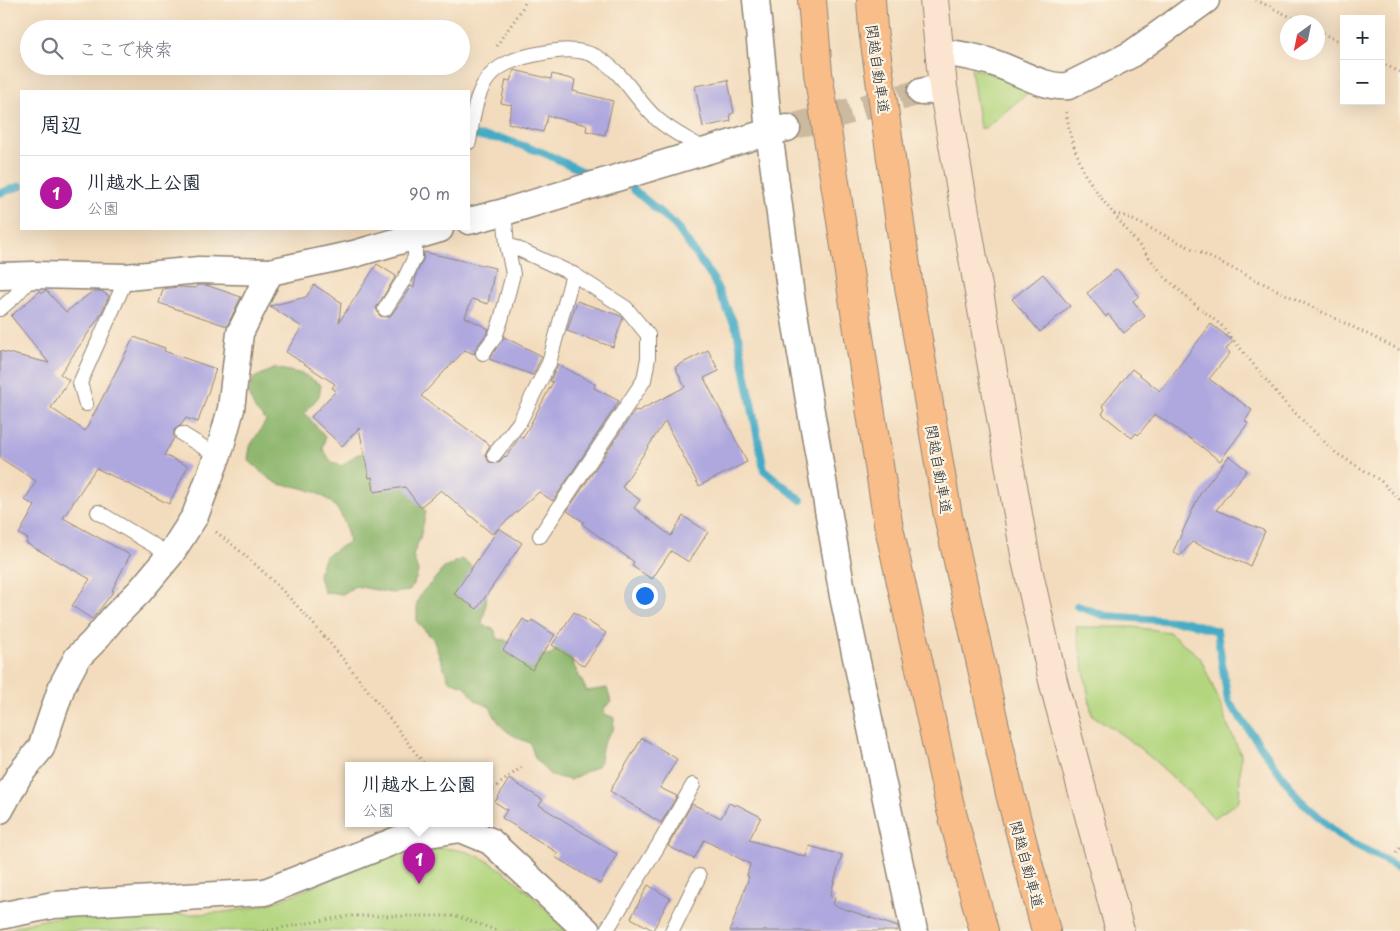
<!DOCTYPE html>
<html lang="ja">
<meta charset="utf-8">
<style>
:root{--surface:#fff;--page:#f2f2f3;--text:#1f2937;--muted:#747a83;--line:#e0e1e3;--accent:#b5179e}
body{margin:0;font-family:"Playpen Sans","Klee One",sans-serif;background:var(--page);color:var(--text)}
.controls{position:absolute;right:15px;top:15px;display:grid;overflow:hidden;border-radius:0px;box-shadow:0 5px 20px #0002}
.controls button{width:45px;height:45px;display:grid;place-items:center;padding:0;border:0;border-bottom:1px solid var(--line);background:var(--surface);color:var(--text);font:25px sans-serif}
.compass{position:absolute;left:1280px;top:15px;width:45px;height:45px;border-radius:50%;background:var(--surface);box-shadow:0 5px 20px #0002;rotate:213deg}
.you{position:absolute;left:644px;top:595px;width:18px;height:18px;margin:-12px;border:4px solid #fff;border-radius:50%;background:#1a73e8;box-shadow:0 0 0 8px #1a73e833}
.badge{display:grid;place-items:center;width:32px;height:32px;border-radius:50%;background:var(--accent);color:#fff;font-size:16px;font-weight:700}
.pin{position:absolute;translate:-50% -41px;filter:drop-shadow(0 1px 2px #0008)}
.pin::after{content:'';position:absolute;top:26px;width:18px;height:15px;background:inherit;clip-path:polygon(0 0,100% 0,50% 100%)}
.popup{position:absolute;left:345px;top:762px;width:148px;height:65px;box-sizing:border-box;display:grid;place-content:center;border-radius:0px;background:var(--surface);filter:drop-shadow(0 1px 4px #0005);font-size:16px;white-space:nowrap;color:var(--muted)}
.popup b{font-size:19px;color:var(--text)}
.popup::after{content:'';position:absolute;left:50%;top:100%;margin-left:-10px;border:10px solid transparent;border-top-color:var(--surface)}
.list{margin:0;padding:0;list-style:none}
h2{display:flex;justify-content:space-between;align-items:center;height:65px;margin:0;padding:0 20px;font-size:21px}
h2 small{font-size:16px;font-weight:400;color:var(--muted)}
.list li{display:grid;grid-template-columns:32px 1fr auto;gap:15px;align-items:center;box-sizing:border-box;height:75px;padding:0 20px;border-top:1px solid var(--line)}
.list b{display:block;font-size:19px;white-space:nowrap}
.list p{margin:0;font-size:16px;white-space:nowrap;color:var(--muted)}
.list em{font-size:16px;font-style:normal;color:var(--muted)}
.icon{flex:none;width:28px;height:28px;fill:none;stroke:currentColor;stroke-width:2;stroke-linecap:round;stroke-linejoin:round}
.map{position:relative;flex:none;width:1400px;height:931px;overflow:hidden}
.search{position:absolute;background:var(--surface);box-shadow:0 5px 20px #0002;left:20px;top:20px;width:450px;height:55px;display:flex;align-items:center;gap:12px;box-sizing:border-box;padding:0 18px;border-radius:28px;color:var(--muted);font-size:19px}
.panel{position:absolute;background:var(--surface);box-shadow:0 5px 20px #0002;left:20px;top:90px;width:450px;height:140px;border-radius:0px}
.map>svg:first-child{display:block}
.green{fill:#b2d57e;stroke:#6e8054}
.forest{fill:#8db66d;stroke:#5c704c}
.lines{fill:none;stroke-linecap:round;stroke-linejoin:round}
.stream{stroke:#45abc5;stroke-width:8}
.building{fill:#afa8df}
.street-tunnel{stroke:#cbb9a0;stroke-width:26;stroke-dasharray:26 13;stroke-linecap:butt}
.lane-casing{stroke:#8f8474;stroke-width:16}
.street-casing{stroke:#8f8474;stroke-width:29}
.secondary-casing{stroke:#8f8474;stroke-width:30}
.highway-casing{stroke:#8f8474;stroke-width:30}
.path{stroke:#8f8474;stroke-width:3;stroke-dasharray:1 4;stroke-linecap:butt}
.lane{stroke:#fff;stroke-width:14}
.street{stroke:#fff;stroke-width:26}
.secondary{stroke:#fce5d0;stroke-width:28}
.highway{stroke:#f8bd89;stroke-width:28}
.labels{text-anchor:middle;dominant-baseline:central;stroke-width:4.5;stroke-linejoin:round;paint-order:stroke}
.street-label{font-size:15px;fill:#2b2b2b;stroke:#fcf5e5}
</style>
<div class="map">
<svg width="1400" height="931" viewBox="0 0 1400 931">
<rect width="100%" height="100%" fill="#fcf5e5"/>
<filter id="ink" filterUnits="userSpaceOnUse"><feTurbulence type="fractalNoise" baseFrequency=".02" numOctaves="2"/><feDisplacementMap in="SourceGraphic" scale="10" xChannelSelector="R" yChannelSelector="G"/><feConvolveMatrix kernelMatrix="1 2 1 2 8 2 1 2 1" color-interpolation-filters="sRGB"/></filter>
<filter id="wash" filterUnits="userSpaceOnUse"><feTurbulence type="fractalNoise" baseFrequency=".0096" numOctaves="4" result="noise"/><feDisplacementMap in="SourceGraphic" scale="20" xChannelSelector="R" yChannelSelector="G"/><feGaussianBlur stdDeviation="1.12" result="paint"/><feColorMatrix in="noise" values="0 0 0 0 0 0 0 0 0 0 0 0 0 0 0 0 0 1.4 0 .05"/><feComposite in="paint" operator="in"/></filter>
<g filter="url(#wash)">
<rect width="100%" height="100%" fill="#f3dcbd"/>
<g class="green">
<path d="M971,68L1035,87L985,128H980Z"/>
<path d="M1076,627H1133L1169,632L1200,657L1220,703L1228,727L1241,754L1239,801L1214,818C1176,779 1139,743 1092,715Z"/>
<path d="M444,848C452,849 460,850 467,852C508,865 537,902 567,931H6C83,899 170,925 250,908C307,896 360,858 418,850C426,848 435,849 444,848Z"/>
</g>
<g class="forest">
<path d="M275,368L303,374L321,385L319,396L305,413L325,437L323,449L332,463L342,466L356,455L369,451L404,482L426,512L420,538L413,555L418,572L414,584L409,591L392,593L355,586L343,594L324,592L318,574L325,556L349,542C344,508 330,495 298,487C292,485 285,486 279,484C267,479 258,468 248,460L250,446L266,421L256,411L248,394L254,378Z"/>
<path d="M461,559C489,575 490,594 482,623L486,627L494,629L498,639L505,640L517,647L549,656L564,642L572,649V662L587,691L607,688L611,702L604,708L605,714L614,718L613,730C600,743 603,748 599,765L570,780L550,775L535,758L530,743C507,734 500,728 490,707L475,700L465,686L449,681L433,639L417,622V602L423,591L433,581L443,569Z"/>
</g>
<g class="lines">
<g class="stream">
<path d="M476,136L503,139L544,153L595,177"/>
<path d="M633,189L676,226L713,279L737,330L764,470L801,500"/>
<path d="M0,193L21,186"/>
<path d="M1077,606L1106,616L1187,622L1217,631L1228,701L1299,799L1341,837L1400,868"/>
</g>
</g>
<g id="blocks">
<g class="building">
<path d="M514,70L551,79L552,74L575,80L573,91L613,101L605,135L586,131L587,125L548,116L543,132L508,123L512,105L501,103L506,80L510,81Z"/>
<path d="M728,80L734,113L730,114L731,121L703,127L695,86Z"/>
<path d="M424,252L495,268L488,304L472,299L465,317L489,329L487,333L476,348L474,354L465,350L421,396L490,445L485,454L489,462L498,463L505,456L506,457L520,436L523,438L553,382L550,381L558,364L595,384L594,388L619,401L553,501L539,492L492,534L441,490L420,507L405,487L374,492L372,477L369,478L359,428L342,446L311,417L336,391L332,388L335,384L286,352L302,327L270,306L306,297L314,285L341,302L339,322L377,264L396,276L376,308L380,316L389,317L392,314L411,286L414,288L416,274L423,260Z"/>
<path d="M1117,269L1139,296L1133,301L1145,316L1124,333L1108,314L1106,317L1087,293Z"/>
<path d="M1043,274L1070,306L1040,332L1012,299Z"/>
<path d="M197,285H206L241,297L227,326L159,303L163,289L179,287L196,288Z"/>
<path d="M46,290L66,312L93,291H101L109,296L100,316L60,374L69,380L51,408L85,431L134,337L165,348L164,351L216,369L198,422L186,418L181,425L174,430V438L164,455L188,466L169,504L96,468L63,518L130,555L112,590L114,591L92,619L72,606L90,579L26,543L28,539L19,534L35,506L25,500L36,481L0,458V351L49,363L11,316L40,291L42,293Z"/>
<path d="M577,301L621,316L623,318L613,347L567,331Z"/>
<path d="M1211,324L1233,341L1226,349L1230,353L1209,379L1252,410L1245,421L1248,423L1220,461L1198,444L1155,414L1138,435L1136,433L1132,438L1102,414L1105,409L1102,406L1132,369L1160,391Z"/>
<path d="M504,337L542,356L533,375L489,359Z"/>
<path d="M708,350L719,371L704,378L747,462L699,486L665,421L622,487L640,500L634,508L671,536L683,516L708,532L689,562L671,551L652,579L632,566L634,562L582,524L584,522L567,511L635,410L638,411L685,387L675,367Z"/>
<path d="M1229,456L1247,470L1216,510L1265,531L1250,566L1192,542L1180,556L1173,552L1201,492Z"/>
<path d="M499,528L522,543L477,609L454,594Z"/>
<path d="M574,612L606,633L584,666L552,645Z"/>
<path d="M523,619L530,624L532,620L555,635L532,670L503,650Z"/>
<path d="M642,738L677,759L660,788L677,796L661,823L610,791Z"/>
<path d="M509,779L543,800L539,805L617,854L600,884L555,857L558,853L502,818L507,810L495,802Z"/>
<path d="M729,803L735,806L736,804L761,817L749,840L806,857L809,846L842,855L830,896L835,897L833,905L898,927V931H730L749,877L747,876L750,864L704,840L694,859L668,846L692,804L721,818Z"/>
<path d="M648,885L670,898L653,930L631,918Z"/>
</g>
</g>
</g>
<g filter="url(#ink)">
<use href="#blocks" fill-opacity="0" stroke="#8f8474" stroke-width="1"/>
<g class="lines">
<path class="street-tunnel" d="M787,128L921,92"/>
<defs>
<g id="lane">
<path d="M469,142C477,87 482,63 543,53C560,50 578,48 595,56C624,72 634,98 656,118C671,132 691,141 708,151"/>
<path d="M504,212L507,244L573,274L626,308L648,335V358L644,380L540,536"/>
<path d="M0,309L14,297L33,276"/>
<path d="M385,309L405,278L415,257V237"/>
<path d="M483,353L495,337L501,320L513,274L507,244"/>
<path d="M86,404L80,383L127,277"/>
<path d="M182,434L208,450L218,454"/>
<path d="M494,455L519,423L549,363L573,274"/>
<path d="M98,512L170,555"/>
<path d="M606,931L658,846L693,785"/>
<path d="M672,931L699,876"/>
</g>
<g id="street">
<path d="M756,0L769,132L791,296L843,596L914,931"/>
<path d="M940,52C958,54 976,57 994,63C1016,70 1045,89 1068,86L1130,55L1206,0"/>
<path d="M921,92L943,87"/>
<path d="M469,221L504,212L769,132L787,128"/>
<path d="M0,276L34,275L127,277L199,270L270,272L354,254L440,229"/>
<path d="M0,810L19,775L41,748L62,686L77,658L93,642L113,618L140,591L170,555L195,516L220,449L231,409L240,333L270,272"/>
<path d="M0,916L54,905L265,892L402,838L461,829L490,841L587,931"/>
</g>
<path id="secondary" d="M934,0L943,87L1026,560L1053,681L1120,931"/>
<g id="highway">
<path d="M812,0L818,73L888,523L950,806L984,931"/>
<path d="M871,0L873,29L908,281L948,516L1010,794L1046,931"/>
</g>
</defs>
<use href="#lane" class="lane-casing"/>
<use href="#street" class="street-casing"/>
<use href="#secondary" class="secondary-casing"/>
<use href="#highway" class="highway-casing"/>
<g class="path">
<path d="M1256,0L1301,22"/>
<path d="M1318,31L1344,44"/>
<path d="M497,46C505,30 520,17 526,0"/>
<path d="M1381,63L1400,72"/>
<path d="M1066,112L1071,138L1084,173L1104,202L1165,277L1191,301L1222,326L1285,403L1336,453L1381,481L1400,500"/>
<path d="M1114,214L1125,216L1400,350"/>
<path d="M216,532C300,595 362,683 425,765"/>
<path d="M489,792L523,766"/>
<path d="M1396,853L1400,847"/>
<path d="M263,931L349,916H456L498,931"/>
</g>
<use href="#lane" class="lane"/>
<use href="#street" class="street"/>
<use href="#secondary" class="secondary"/>
<use href="#highway" class="highway"/>
</g>
</g>
<g class="labels">
<g class="street-label">
<text transform="translate(879 69) rotate(82)">関越自動車道</text>
<text transform="translate(940 469) rotate(80)">関越自動車道</text>
<text transform="translate(1028 864) rotate(75)">関越自動車道</text>
</g>
</g>
</svg>
<div class="controls">
<button>+</button>
<button>−</button>
</div>
<svg class="compass" viewBox="-18 -18 36 36"><path d="M0-13l5 13h-10z" fill="#e53935"/><path d="M0 13l5-13h-10z" fill="#747a83"/></svg>
<div class="you"></div>
<div class="pin badge" style="left:419px;top:884px">1</div>
<div class="popup"><b>川越水上公園</b>公園</div>
<div class="search"><svg class="icon" aria-label="search" viewBox="0 0 24 24"><circle cx="10" cy="10" r="6"/><path d="M15 15l6 6"/></svg>ここで検索</div>
<section class="panel">
<h2>周辺<small></small></h2>
<ul class="list">
<li><span class="badge">1</span><div><b>川越水上公園</b><p>公園</p></div><em>90 m</em></li>
</ul>
</section>
</div>
